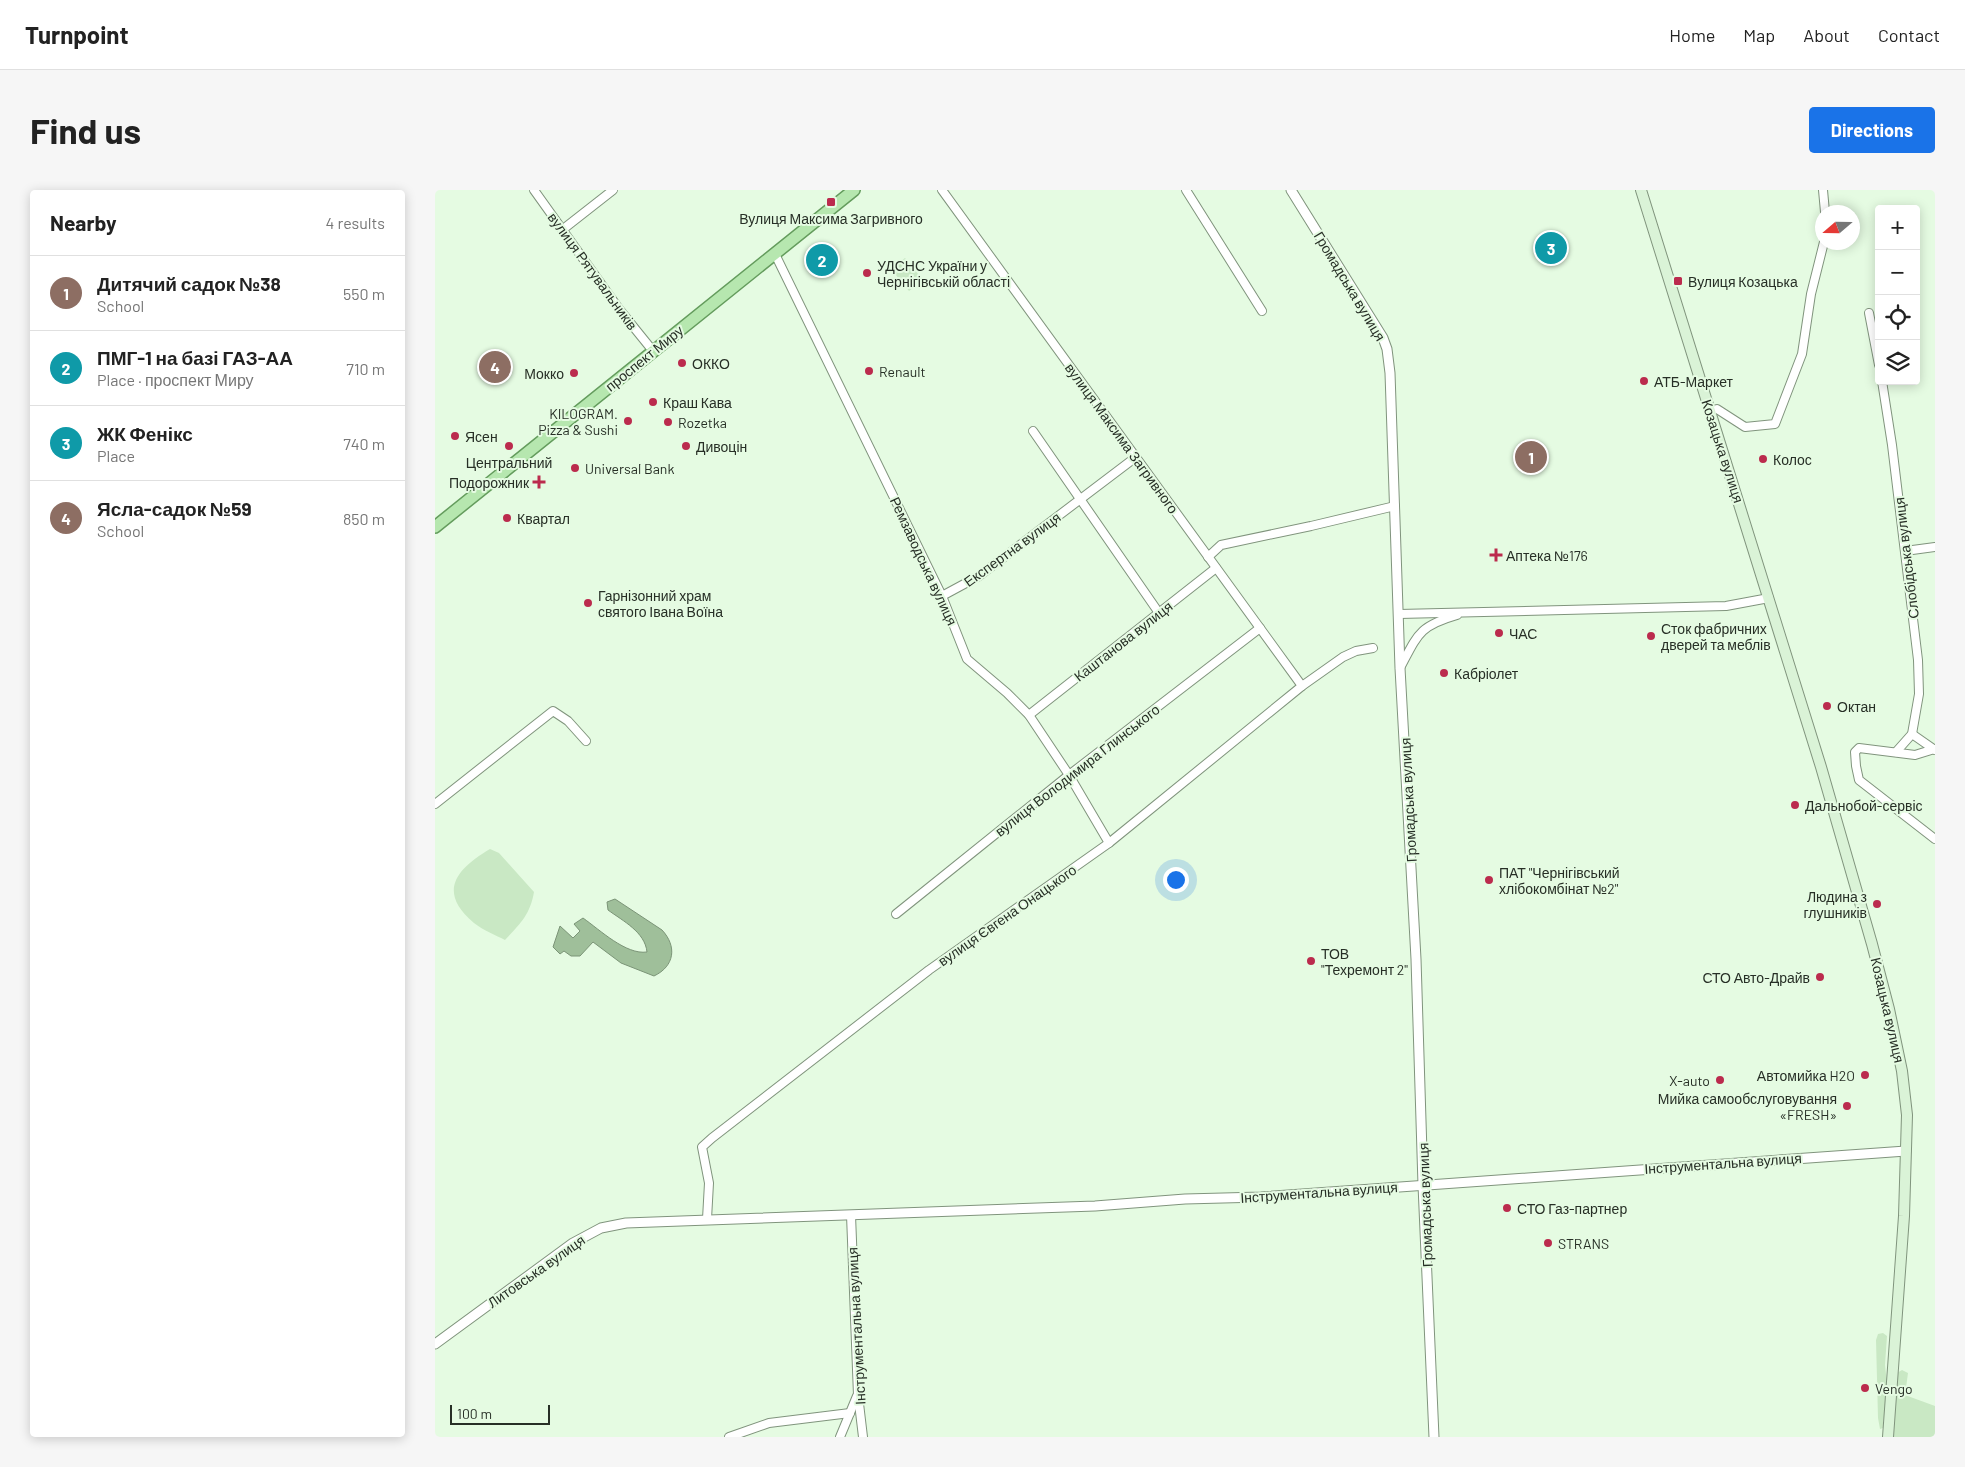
<!DOCTYPE html>
<meta charset="utf-8">
<style>
:root{--surface:#fff;--page:#f6f6f6;--text:#222;--muted:#767676;--line:#e0e0e0;--accent:#1a73e8}
body{margin:0;font-family:Barlow,sans-serif;background:var(--page);color:var(--text)}
.controls{position:absolute;right:15px;top:15px;display:grid;overflow:hidden;border-radius:5px;box-shadow:0 2px 12px #0003}
.controls button{width:45px;height:45px;display:grid;place-items:center;padding:0;border:0;border-bottom:1px solid var(--line);background:var(--surface);color:var(--text);font:25px sans-serif}
.compass{position:absolute;left:1380px;top:15px;width:45px;height:45px;border-radius:50%;background:var(--surface);box-shadow:0 2px 12px #0003;rotate:250deg}
.scale{position:absolute;left:15px;bottom:12px;width:100px;box-sizing:border-box;padding-left:5px;border:2px solid #272f26;border-top:0;font-size:14px;line-height:18px;white-space:nowrap;color:#272f26;-webkit-text-stroke:4px #e5fbe2;paint-order:stroke}
.you{position:absolute;left:740px;top:689px;width:18px;height:18px;margin:-12px;border:4px solid #fff;border-radius:50%;background:#1a73e8;box-shadow:0 0 0 8px #1a73e833}
.badge{display:grid;place-items:center;width:32px;height:32px;border-radius:50%;background:var(--accent);color:#fff;font-size:16px;font-weight:700}
.pin{position:absolute;translate:-50% -50%;border:2px solid #fff;box-shadow:0 1px 5px #0006}
.list{margin:0;padding:0;list-style:none}
h2{display:flex;justify-content:space-between;align-items:center;height:65px;margin:0;padding:0 20px;font-size:21px}
h2 small{font-size:16px;font-weight:400;color:var(--muted)}
.list li{display:grid;grid-template-columns:32px 1fr auto;gap:15px;align-items:center;box-sizing:border-box;height:75px;padding:0 20px;border-top:1px solid var(--line)}
.list b{display:block;font-size:19px;white-space:nowrap}
.list p{margin:0;font-size:16px;white-space:nowrap;color:var(--muted)}
.list em{font-size:16px;font-style:normal;color:var(--muted)}
.icon{flex:none;width:28px;height:28px;fill:none;stroke:currentColor;stroke-width:2;stroke-linecap:round;stroke-linejoin:round}
.map{position:relative;flex:none;width:1500px;height:1247px;overflow:hidden;border-radius:5px}
header{display:flex;align-items:center;gap:30px;box-sizing:border-box;height:70px;padding:0 25px;background:var(--surface);border-bottom:1px solid var(--line)}
header strong{font-size:24px}
nav{display:flex;gap:28px;margin-inline-start:auto;font-size:18px}
.intro{display:flex;align-items:center;justify-content:space-between;box-sizing:border-box;height:120px;padding:0 30px}
h1{margin:0;font-size:35px}
.button{padding:12px 22px;border-radius:5px;background:var(--accent);color:#fff;font-size:18px;font-weight:700}
main{display:flex;gap:30px;padding:0 30px}
aside{flex:1;background:var(--surface);border-radius:5px;box-shadow:0 2px 12px #0003}
.map>svg:first-child{display:block}
.green{fill:#c9e8c4}
.water{fill:#9fbf9a;stroke:#7b9477}
.lines{fill:none;stroke-linecap:round;stroke-linejoin:round}
.minor-casing{stroke:#80947d;stroke-width:10}
.tertiary-casing{stroke:#80947d;stroke-width:11}
.secondary-casing{stroke:#80947d;stroke-width:12}
.primary-casing{stroke:#649c5d;stroke-width:14}
.minor{stroke:#fff;stroke-width:8}
.tertiary{stroke:#fff;stroke-width:9}
.secondary{stroke:#daf3d7;stroke-width:10}
.primary{stroke:#b6e7af;stroke-width:11}
.poi-dot{fill:#bb2b4d;stroke:#e5fbe2;stroke-width:2}
.labels{text-anchor:middle;dominant-baseline:central;stroke-width:4;stroke-linejoin:round;paint-order:stroke}
.poi-label{font-size:14px;fill:#272f26;stroke:#e5fbe2;text-anchor:start}
.street-label{font-size:14px;fill:#272f26;stroke:#e5fbe2}
</style>
<header>
<strong>Turnpoint</strong>
<nav><a>Home</a><a>Map</a><a>About</a><a>Contact</a></nav>
</header>
<div class="intro"><h1>Find us</h1><a class="button">Directions</a></div>
<main>
<aside>
<h2>Nearby<small>4 results</small></h2>
<ul class="list">
<li><span class="badge" style="background:#8d6e63">1</span><div><b>Дитячий садок №38</b><p>School</p></div><em>550 m</em></li>
<li><span class="badge" style="background:#0f9aa8">2</span><div><b>ПМГ-1 на базі ГАЗ-АА</b><p>Place · проспект Миру</p></div><em>710 m</em></li>
<li><span class="badge" style="background:#0f9aa8">3</span><div><b>ЖК Фенікс</b><p>Place</p></div><em>740 m</em></li>
<li><span class="badge" style="background:#8d6e63">4</span><div><b>Ясла-садок №59</b><p>School</p></div><em>850 m</em></li>
</ul>
</aside>
<div class="map">
<svg width="1500" height="1247" viewBox="0 0 1500 1247">
<rect width="100%" height="100%" fill="#e5fbe2"/>
<g class="green">
<path d="M470,68L488,90L474,101L456,79Z"/>
<path d="M55,659L64,663L99,702C95,725 85,734 70,750C60,745 48,740 39,733C2,702 21,679 55,659Z"/>
<path d="M1448,1143L1452,1146L1450,1175L1452,1193L1448,1238L1445,1239L1443,1228L1441,1150L1443,1144Z"/>
<path d="M1467,1180L1473,1183L1470,1205L1500,1216V1247H1458L1462,1183Z"/>
</g>
<path class="water" d="M180,709L227,740C242,756 240,776 219,786L186,773L158,752L145,766H136L129,761L125,764L118,757L125,736L138,748L145,741L139,734L148,728C165,740 191,765 212,762C210,742 188,731 173,720L172,712Z"/>
<g class="lines">
<defs>
<g id="minor">
<path d="M99,0L184,119L218,161"/>
<path d="M507,0L867,496"/>
<path d="M751,0L827,121"/>
<path d="M1388,0L1390,22"/>
<path d="M127,40L178,0"/>
<path d="M340,64L507,406L532,469L572,503L594,525L634,585L674,653"/>
<path d="M1434,123L1444,175"/>
<path d="M1447,191L1457,255L1483,470L1484,504L1477,544L1461,562"/>
<path d="M1275,221L1282,219L1310,237L1340,234L1367,164L1376,104L1389,52"/>
<path d="M598,241L724,423"/>
<path d="M1470,361L1500,357"/>
<path d="M773,367L786,355L876,336L960,316"/>
<path d="M507,406L544,386L701,267"/>
<path d="M964,424L1291,416L1334,408"/>
<path d="M965,478C983,444 984,436 1022,425"/>
<path d="M594,525L781,378"/>
<path d="M1477,544L1500,560"/>
<path d="M1499,559L1480,565L1424,558L1420,562L1421,576L1424,590L1500,649"/>
<path d="M0,614L118,521L133,531L151,551"/>
<path d="M461,724L634,585L825,438"/>
<path d="M416,1025L423,1205L428,1247"/>
<path d="M272,1029L274,993L267,957L277,948L494,780L674,653L867,496L908,467L921,461L938,458"/>
<path d="M294,1247L334,1233L415,1223"/>
<path d="M405,1247L422,1206"/>
</g>
<g id="tertiary">
<path d="M856,0L948,148L952,159L955,183L965,478L981,769L988,995L999,1247"/>
<path d="M0,1154L138,1053L166,1038L191,1033L660,1016L750,1009L826,1007L1471,961"/>
</g>
<path id="secondary" d="M1206,0L1386,577L1437,754L1454,819L1467,881L1472,925L1469,1026L1453,1247"/>
<path id="primary" d="M0,337L419,0"/>
</defs>
<use href="#minor" class="minor-casing"/>
<use href="#tertiary" class="tertiary-casing"/>
<use href="#secondary" class="secondary-casing"/>
<use href="#primary" class="primary-casing"/>
<use href="#minor" class="minor"/>
<use href="#tertiary" class="tertiary"/>
<use href="#secondary" class="secondary"/>
<use href="#primary" class="primary"/>
</g>
<g class="poi-dot">
<rect x="391" y="7" width="10" height="10" rx="2.5"/>
<circle cx="432" cy="83" r="5"/>
<rect x="1238" y="86" width="10" height="10" rx="2.5"/>
<circle cx="247" cy="173" r="5"/>
<circle cx="434" cy="181" r="5"/>
<circle cx="139" cy="183" r="5"/>
<circle cx="1209" cy="191" r="5"/>
<circle cx="218" cy="212" r="5"/>
<circle cx="193" cy="231" r="5"/>
<circle cx="233" cy="232" r="5"/>
<circle cx="20" cy="246" r="5"/>
<circle cx="74" cy="256" r="5"/>
<circle cx="251" cy="256" r="5"/>
<circle cx="1328" cy="269" r="5"/>
<circle cx="140" cy="278" r="5"/>
<path d="M101.5 284.5h5v5h5v5h-5v5h-5v-5h-5v-5h5z"/>
<circle cx="72" cy="328" r="5"/>
<path d="M1058.5 357.5h5v5h5v5h-5v5h-5v-5h-5v-5h5z"/>
<circle cx="153" cy="413" r="5"/>
<circle cx="1064" cy="443" r="5"/>
<circle cx="1216" cy="446" r="5"/>
<circle cx="1009" cy="483" r="5"/>
<circle cx="1392" cy="516" r="5"/>
<circle cx="1360" cy="615" r="5"/>
<circle cx="1054" cy="690" r="5"/>
<circle cx="1442" cy="714" r="5"/>
<circle cx="876" cy="771" r="5"/>
<circle cx="1385" cy="787" r="5"/>
<circle cx="1430" cy="885" r="5"/>
<circle cx="1285" cy="890" r="5"/>
<circle cx="1412" cy="916" r="5"/>
<circle cx="1072" cy="1018" r="5"/>
<circle cx="1113" cy="1053" r="5"/>
<circle cx="1430" cy="1198" r="5"/>
</g>
<g class="labels">
<g class="poi-label">
<text x="396" y="28" text-anchor="middle">Вулиця Максима Загривного</text>
<text x="442" y="75">УДСНС України у<tspan x="442" dy="16">Чернігівській області</tspan></text>
<text x="1253" y="91">Вулиця Козацька</text>
<text x="257" y="173">ОККО</text>
<text x="444" y="181">Renault</text>
<text x="129" y="183" text-anchor="end">Мокко</text>
<text x="1219" y="191">АТБ-Маркет</text>
<text x="228" y="212">Краш Кава</text>
<text x="183" y="223" text-anchor="end">KILOGRAM.<tspan x="183" dy="16">Pizza &amp; Sushi</tspan></text>
<text x="243" y="232">Rozetka</text>
<text x="30" y="246">Ясен</text>
<text x="261" y="256">Дивоцін</text>
<text x="1338" y="269">Колос</text>
<text x="74" y="272" text-anchor="middle">Центральний</text>
<text x="150" y="278">Universal Bank</text>
<text x="94" y="292" text-anchor="end">Подорожник</text>
<text x="82" y="328">Квартал</text>
<text x="1071" y="365">Аптека №176</text>
<text x="163" y="405">Гарнізонний храм<tspan x="163" dy="16">святого Івана Воїна</tspan></text>
<text x="1226" y="438">Сток фабричних<tspan x="1226" dy="16">дверей та меблів</tspan></text>
<text x="1074" y="443">ЧАС</text>
<text x="1019" y="483">Кабріолет</text>
<text x="1402" y="516">Октан</text>
<text x="1370" y="615">Дальнобой-сервіс</text>
<text x="1064" y="682">ПАТ "Чернігівський<tspan x="1064" dy="16">хлібокомбінат №2"</tspan></text>
<text x="1432" y="706" text-anchor="end">Людина з<tspan x="1432" dy="16">глушників</tspan></text>
<text x="886" y="763">ТОВ<tspan x="886" dy="16">"Техремонт 2"</tspan></text>
<text x="1375" y="787" text-anchor="end">СТО Авто-Драйв</text>
<text x="1420" y="885" text-anchor="end">Автомийка H2O</text>
<text x="1275" y="890" text-anchor="end">X-auto</text>
<text x="1402" y="908" text-anchor="end">Мийка самообслуговування<tspan x="1402" dy="16">«FRESH»</tspan></text>
<text x="1082" y="1018">СТО Газ-партнер</text>
<text x="1123" y="1053">STRANS</text>
<text x="1440" y="1198">Vengo</text>
</g>
<g class="street-label">
<text transform="translate(158 81) rotate(54)">вулиця Рятувальників</text>
<text transform="translate(915 96) rotate(59)">Громадська вулиця</text>
<text transform="translate(209 168) rotate(-39)">проспект Миру</text>
<text transform="translate(687 248) rotate(54)">вулиця Максима Загривного</text>
<text transform="translate(1288 261) rotate(72)">Козацька вулиця</text>
<text transform="translate(577 359) rotate(-36)">Експертна вулиця</text>
<text transform="translate(1471 368) rotate(-97)">Слобідська вулиця</text>
<text transform="translate(489 371) rotate(65)">Ремзаводська вулиця</text>
<text transform="translate(688 451) rotate(-38)">Каштанова вулиця</text>
<text transform="translate(642 580) rotate(-38)">вулиця Володимира Глинського</text>
<text transform="translate(973 610) rotate(-93)">Громадська вулиця</text>
<text transform="translate(572 725) rotate(-35)">вулиця Євгена Онацького</text>
<text transform="translate(1453 820) rotate(77)">Козацька вулиця</text>
<text transform="translate(1288 973) rotate(-4)">Інструментальна вулиця</text>
<text transform="translate(884 1002) rotate(-4)">Інструментальна вулиця</text>
<text transform="translate(990 1015) rotate(-92)">Громадська вулиця</text>
<text transform="translate(101 1081) rotate(-35)">Литовська вулиця</text>
<text transform="translate(421 1136) rotate(-93)">Інструментальна вулиця</text>
</g>
</g>
</svg>
<div class="controls">
<button>+</button>
<button>−</button>
<button><svg class="icon" aria-label="locate" viewBox="0 0 24 24"><circle cx="12" cy="12" r="6"/><path d="M12 2v4M12 18v4M2 12h4M18 12h4"/></svg></button>
<button><svg class="icon" aria-label="layers" viewBox="0 0 24 24"><path d="M12 4l9 5-9 5-9-5zM3 14l9 5 9-5"/></svg></button>
</div>
<svg class="compass" viewBox="-18 -18 36 36"><path d="M0-13l5 13h-10z" fill="#e53935"/><path d="M0 13l5-13h-10z" fill="#767676"/></svg>
<div class="scale">100 m</div>
<div class="you"></div>
<div class="pin badge" style="left:1096px;top:267px;background:#8d6e63">1</div>
<div class="pin badge" style="left:387px;top:70px;background:#0f9aa8">2</div>
<div class="pin badge" style="left:1116px;top:58px;background:#0f9aa8">3</div>
<div class="pin badge" style="left:60px;top:177px;background:#8d6e63">4</div>
</div>
</main>
